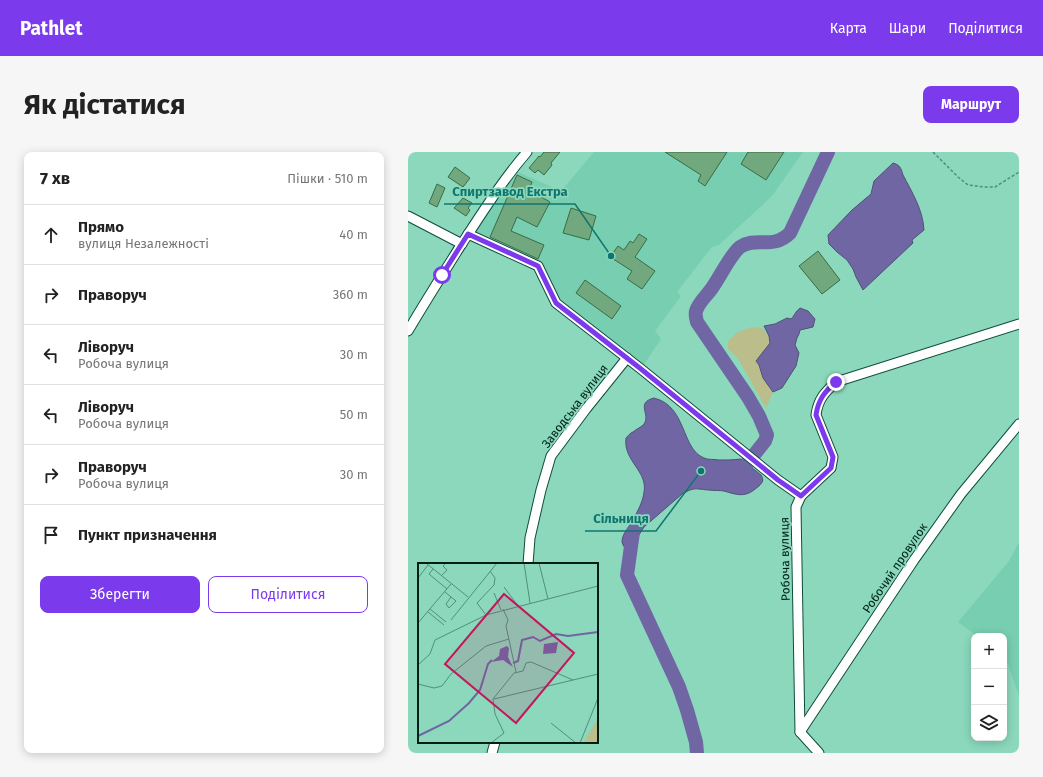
<!DOCTYPE html>
<html lang="uk">
<meta charset="utf-8">
<style>
:root{--surface:#fff;--page:#f6f6f6;--text:#222;--muted:#767676;--line:#e0e0e0;--accent:#7c3aed}
body{margin:0;font-family:"Fira Sans",sans-serif;background:var(--page);color:var(--text)}
.controls{position:absolute;right:12px;bottom:12px;display:grid;overflow:hidden;border-radius:8px;box-shadow:0 2px 10px #0003}
.controls button{width:36px;height:36px;display:grid;place-items:center;padding:0;border:0;border-bottom:1px solid var(--line);background:var(--surface);color:var(--text);font:20px sans-serif}
.stop{position:absolute;width:12px;height:12px;margin:-9px;border:3px solid #7c3aed;border-radius:50%;background:#fff}
.stop.end{background:#7c3aed;border-color:#fff;box-shadow:0 1px 4px #0008}
.list{margin:0;padding:0;list-style:none}
h2{display:flex;justify-content:space-between;align-items:center;height:52px;margin:0;padding:0 16px;font-size:17px}
h2 small{font-size:13px;font-weight:400;color:var(--muted)}
.list li{display:grid;grid-template-columns:26px 1fr auto;gap:12px;align-items:center;box-sizing:border-box;height:60px;padding:0 16px;border-top:1px solid var(--line)}
.list b{display:block;font-size:15px;white-space:nowrap}
.list p{margin:0;font-size:13px;white-space:nowrap;color:var(--muted)}
.list em{font-size:13px;font-style:normal;color:var(--muted)}
.actions{display:flex;gap:8px;padding:12px 16px}
.actions a{flex:1;padding:9px 0;border:1px solid var(--accent);border-radius:8px;text-align:center;font-size:14px;color:var(--accent)}
.actions .main{background:var(--accent);color:#fff}
.icon{flex:none;width:22px;height:22px;fill:none;stroke:currentColor;stroke-width:2;stroke-linecap:round;stroke-linejoin:round}
.map{position:relative;flex:none;width:611px;height:601px;overflow:hidden;border-radius:8px}
header{display:flex;align-items:center;gap:24px;box-sizing:border-box;height:56px;padding:0 20px;background:var(--accent);color:#fff}
header strong{font-size:19px}
nav{display:flex;gap:22px;margin-inline-start:auto;font-size:14px}
.intro{display:flex;align-items:center;justify-content:space-between;box-sizing:border-box;height:96px;padding:0 24px}
h1{margin:0;font-size:28px}
.button{padding:10px 18px;border-radius:8px;background:var(--accent);color:#fff;font-size:14px;font-weight:700}
main{display:flex;gap:24px;padding:0 24px}
aside{flex:1;background:var(--surface);border-radius:8px;box-shadow:0 2px 10px #0003}
.map>svg:first-child{display:block}
.built{fill:#78ceb1}
.green{fill:#bbbd8b}
.water{fill:#7066a4;stroke:#4e5179}
.lines{fill:none;stroke-linecap:round;stroke-linejoin:round}
.river{stroke:#7066a4;stroke-width:14}
.building{fill:#72a87d;stroke:#386d45}
.street-casing{stroke:#0e4e3d;stroke-width:11}
.path{stroke:#528d79;stroke-width:1.5;stroke-dasharray:3 2;stroke-linecap:butt}
.street{stroke:#fff;stroke-width:9}
.route{stroke:#7c3aed;stroke-width:5}
.labels{text-anchor:middle;dominant-baseline:central;stroke-width:3.5;stroke-linejoin:round;paint-order:stroke}
.street-label{font-size:12px;fill:#002016;stroke:#8bd8bd}
.inset-river{fill:none;stroke:#7066a4;stroke-width:2}
.inset-road{fill:none;stroke:#538e7a;stroke-width:1}
.view{fill:#c2185b;fill-opacity:0.15;stroke:#c2185b;stroke-width:2}
.inset-edge{fill:none;stroke:#002016;stroke-width:2}
.leader{fill:none;stroke:#0f766e;stroke-width:1.5}
.callout-dot{fill:#0f766e;stroke:#8bd8bd;stroke-width:1.5}
.callout-label{font-size:13px;text-anchor:middle;font-weight:bold;fill:#0f766e;stroke:#8bd8bd;stroke-width:3.5;stroke-linejoin:round;paint-order:stroke}
</style>
<header>
<strong>Pathlet</strong>
<nav><a>Карта</a><a>Шари</a><a>Поділитися</a></nav>
</header>
<div class="intro"><h1>Як дістатися</h1><a class="button">Маршрут</a></div>
<main>
<aside>
<h2>7 хв<small>Пішки · 510 m</small></h2>
<ul class="list">
<li><svg class="icon" aria-label="ahead" viewBox="0 0 24 24"><path d="M12 20V5M6 11l6-6 6 6"/></svg><div><b>Прямо</b><p>вулиця Незалежності</p></div><em>40 m</em></li>
<li><svg class="icon" aria-label="right" viewBox="0 0 24 24"><path d="M7 20v-9h11M14 6l5 5-5 5"/></svg><div><b>Праворуч</b></div><em>360 m</em></li>
<li><svg class="icon" aria-label="left" viewBox="0 0 24 24"><path d="M17 20v-9H6M10 6l-5 5 5 5"/></svg><div><b>Ліворуч</b><p>Робоча вулиця</p></div><em>30 m</em></li>
<li><svg class="icon" aria-label="left" viewBox="0 0 24 24"><path d="M17 20v-9H6M10 6l-5 5 5 5"/></svg><div><b>Ліворуч</b><p>Робоча вулиця</p></div><em>50 m</em></li>
<li><svg class="icon" aria-label="right" viewBox="0 0 24 24"><path d="M7 20v-9h11M14 6l5 5-5 5"/></svg><div><b>Праворуч</b><p>Робоча вулиця</p></div><em>30 m</em></li>
<li><svg class="icon" aria-label="arrive" viewBox="0 0 24 24"><path d="M6 21V4h12l-3 4 3 4H6"/></svg><div><b>Пункт призначення</b></div></li>
</ul>
<div class="actions"><a class="main">Зберегти</a><a>Поділитися</a></div>
</aside>
<div class="map">
<svg width="611" height="601" viewBox="0 0 611 601">
<rect width="100%" height="100%" fill="#8bd8bd"/>
<g class="built">
<path d="M186,0H395L364,44L311,93L304,95L269,140L273,144L247,179L253,187L233,217L148,151L130,114L60,82L103,17L153,39Z"/>
<path d="M611,390V544L598,507L596,505V484H569L550,470L601,409Z"/>
</g>
<path class="green" d="M344,175L354,176L361,184L362,191L348,209L351,213L355,226L365,240L358,256L329,205L320,197V189L330,180Z"/>
<g class="water">
<path d="M485,11C492,13 493,16 495,23C504,40 515,58 516,78L504,88L505,91L455,138L448,125L445,117L439,108L429,100L421,92L420,83L444,58L463,42L466,29Z"/>
<path d="M392,156L400,159L407,167L405,175L392,178L391,182L389,186L387,193L391,201L388,214L374,236L365,240L355,226L351,213L348,209L362,191L361,184L356,174L367,172L379,166L383,167C387,163 387,160 392,156Z"/>
<path d="M246,246C279,254 273,297 296,306C300,308 306,307 311,308C318,308 325,308 333,307L353,323C356,328 355,330 351,334C347,337 343,341 338,342C331,344 323,341 316,339C311,338 306,339 301,338C297,338 294,337 291,337C284,336 280,339 274,342L236,375L229,386L226,397L224,399L219,398C217,396 215,394 214,390C214,382 221,375 225,368C229,360 235,350 236,340C240,319 215,309 218,286C220,284 222,281 225,280C228,277 234,275 236,272C243,262 227,251 246,246Z"/>
</g>
<g class="lines">
<g class="river">
<path d="M323,323L333,319L357,289L359,283L351,264L340,245L289,170C288,166 287,163 288,159C291,149 301,142 306,133C313,123 323,102 332,95C348,84 365,98 382,81L420,0"/>
<path d="M225,380L219,423L271,535L279,558L288,590L289,601"/>
</g>
</g>
<g class="building">
<path d="M136,0H152L143,11L144,13L136,23L130,18L127,21L121,16L131,4L132,5Z"/>
<path d="M257,0H319L297,34L290,29L293,23Z"/>
<path d="M340,0H376L358,28L333,12Z"/>
<path d="M47,15L62,26L55,35L40,25Z"/>
<path d="M109,23L124,30L121,38L142,50L129,75L109,65L103,79L136,93L130,107L82,85Z"/>
<path d="M29,32L37,36L29,55L21,51Z"/>
<path d="M55,46L64,51L60,56L62,58L58,64L46,56Z"/>
<path d="M163,56L188,64L181,88L155,81Z"/>
<path d="M231,82L239,87L227,105L247,119L234,137L219,127L224,119L202,105L210,94L216,98L222,89L225,91Z"/>
<path d="M410,99L432,128L414,142L391,114Z"/>
<path d="M177,128L213,154L204,167L168,141Z"/>
</g>
<g class="lines">
<defs>
<g id="street">
<path d="M0,64L54,92"/>
<path d="M60,82L130,114L148,151L233,217L370,328L393,344"/>
<path d="M0,179C17,150 35,122 53,93C74,61 94,29 119,0"/>
<path d="M120,412L122,386L133,338L143,304L178,257L219,206"/>
<path d="M392,580L506,408L553,342L611,272"/>
<path d="M84,601L87,590"/>
<path d="M411,601L392,580L388,355L393,344L423,316L425,305L408,263C410,247 417,240 428,230L611,172"/>
</g>
</defs>
<use href="#street" class="street-casing"/>
<path class="path" d="M525,0L550,25L560,33L577,35H587L611,20"/>
<use href="#street" class="street"/>
</g>
<g class="lines">
<path class="route" d="M34,123L60,82L130,114L148,151L233,217L370,328L393,344L423,316L425,305L408,263C410,248 417,239 428,230"/>
</g>
<g class="labels">
<g class="street-label">
<text transform="translate(167 254) rotate(-53)">Заводська вулиця</text>
<text transform="translate(377 407) rotate(-91)">Робоча вулиця</text>
<text transform="translate(487 416) rotate(-56)">Робочий провулок</text>
</g>
</g>
<g transform="translate(10 411)">
<rect width="180" height="180" fill="#8bd8bd"/>
<path d="M180,156V180H165Z" fill="#bbbd8b"/>
<path d="M140,79L138,90L125,91L126,81ZM89,83L91,85L90,94L95,104L85,97L73,99L81,93L82,86Z" fill="#7066a4"/>
<path class="inset-river" d="M95,100L100,98L104,77L115,74L122,78L138,71L150,73L180,69M0,173L31,158L51,140L62,127L70,101L74,97"/>
<path class="inset-road" d="M8,0L50,34M106,0L112,40M121,0L130,36M15,6L11,11L29,26M23,13L29,7L25,3L28,0M0,15L10,2M86,24L100,43M27,29L38,38L31,45L28,41L33,34M76,30L83,47M12,46L28,59M85,46L90,57L88,63L98,109M10,49L26,62M68,52L59,40L76,22L77,15L72,8M33,57L79,0M0,60L33,21M0,102L12,91L17,77L68,52L180,23M0,121L16,125L24,123L33,111L68,83L91,76M76,136L155,117M133,160L158,180M73,180L86,170L77,151L75,136L96,110L105,108L108,100L113,99L155,117L180,111M162,180L180,135"/>
<path class="view" d="M86,31L156,90L98,160L27,101Z"/>
<rect width="180" height="180" class="inset-edge"/>
</g>
<path class="leader" d="M203 104L167 52H36M293 319L248 379H177"/>
<g class="callout-dot">
<circle cx="203" cy="104" r="4"/>
<circle cx="293" cy="319" r="4"/>
</g>
<g class="callout-label">
<text x="102" y="44">Спиртзавод Екстра</text>
<text x="213" y="371">Сільниця</text>
</g>
</svg>
<div class="controls">
<button>+</button>
<button>−</button>
<button><svg class="icon" aria-label="layers" viewBox="0 0 24 24"><path d="M12 4l9 5-9 5-9-5zM3 14l9 5 9-5"/></svg></button>
</div>
<div class="stop" style="left:34px;top:123px"></div>
<div class="stop end" style="left:428px;top:230px"></div>
</div>
</main>
